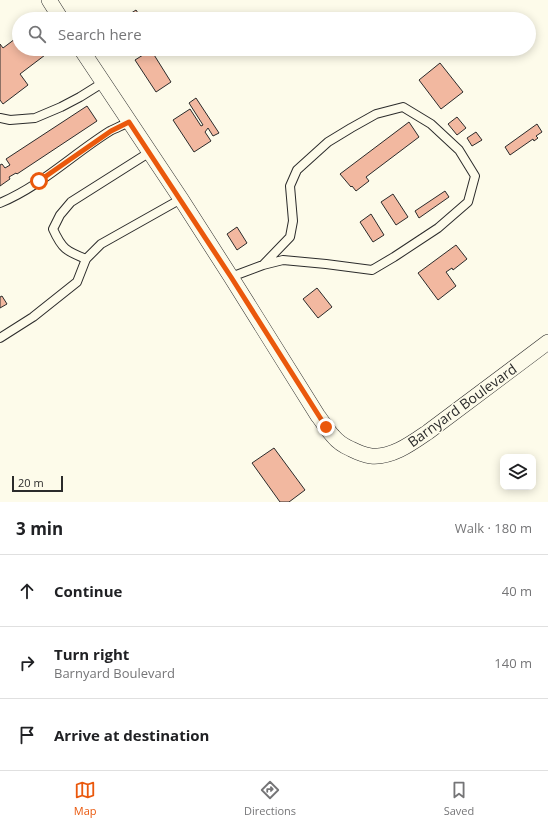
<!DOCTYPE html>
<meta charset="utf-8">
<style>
:root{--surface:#fff;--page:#f6f6f6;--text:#202124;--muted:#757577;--line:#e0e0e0;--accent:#ea580c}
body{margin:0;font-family:"Open Sans",sans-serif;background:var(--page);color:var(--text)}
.controls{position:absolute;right:12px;bottom:12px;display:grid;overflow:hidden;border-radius:8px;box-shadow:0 2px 10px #0003}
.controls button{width:36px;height:36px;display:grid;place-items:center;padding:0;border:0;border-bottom:1px solid var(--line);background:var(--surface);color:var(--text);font:20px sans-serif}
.scale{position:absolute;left:12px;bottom:10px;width:51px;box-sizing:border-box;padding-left:4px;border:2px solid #2b2b2b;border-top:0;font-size:11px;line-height:14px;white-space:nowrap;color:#2b2b2b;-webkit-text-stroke:3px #fdfbea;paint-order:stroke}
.stop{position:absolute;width:12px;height:12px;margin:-9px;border:3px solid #ea580c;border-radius:50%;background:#fff}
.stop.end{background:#ea580c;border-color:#fff;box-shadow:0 1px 4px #0008}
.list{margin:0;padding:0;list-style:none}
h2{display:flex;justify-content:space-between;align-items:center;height:52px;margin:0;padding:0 16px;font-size:17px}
h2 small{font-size:13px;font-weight:400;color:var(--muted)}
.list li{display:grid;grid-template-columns:26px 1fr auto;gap:12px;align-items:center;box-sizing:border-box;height:72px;padding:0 16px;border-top:1px solid var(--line)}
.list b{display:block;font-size:15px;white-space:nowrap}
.list p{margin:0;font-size:13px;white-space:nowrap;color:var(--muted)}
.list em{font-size:13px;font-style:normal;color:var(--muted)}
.icon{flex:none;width:22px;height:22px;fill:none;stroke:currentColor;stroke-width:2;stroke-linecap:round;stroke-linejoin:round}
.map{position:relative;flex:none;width:548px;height:502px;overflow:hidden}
.search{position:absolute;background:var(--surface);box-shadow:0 2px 10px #0003;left:12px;right:12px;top:12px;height:44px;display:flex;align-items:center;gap:10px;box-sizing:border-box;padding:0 14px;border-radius:22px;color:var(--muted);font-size:15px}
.sheet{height:268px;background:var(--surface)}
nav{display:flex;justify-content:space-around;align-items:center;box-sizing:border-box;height:56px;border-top:1px solid var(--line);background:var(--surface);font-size:11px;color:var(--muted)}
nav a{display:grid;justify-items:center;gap:2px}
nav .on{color:var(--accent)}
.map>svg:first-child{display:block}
.building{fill:#f2b8a0;stroke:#2b2b2b}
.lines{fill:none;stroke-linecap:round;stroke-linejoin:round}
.service-casing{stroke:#2b2b2b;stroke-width:10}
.minor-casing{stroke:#2b2b2b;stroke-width:16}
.service{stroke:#fdfbea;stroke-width:8}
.minor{stroke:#fdfbea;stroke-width:15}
.route{stroke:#ea580c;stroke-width:5}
.labels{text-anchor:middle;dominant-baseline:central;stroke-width:3;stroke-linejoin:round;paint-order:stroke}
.street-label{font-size:14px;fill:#2b2b2b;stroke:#fdfbea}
</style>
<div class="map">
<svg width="548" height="502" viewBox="0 0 548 502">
<rect width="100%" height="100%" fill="#fdfbea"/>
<g class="building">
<path d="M136,10L142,19H122Z"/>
<path d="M19,36V49H53L20,74L28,85L3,104L0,100V44L3,48Z"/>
<path d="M151,50L171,82L156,92L135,60Z"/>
<path d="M440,63L463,92L441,109L419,80Z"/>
<path d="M196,98L219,133L213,136L208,128L205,132L211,141L194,152L173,120L190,109L201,126L203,125L189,103Z"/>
<path d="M87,106L97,121L17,174L16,173L9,177L10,179L0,186V165L2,164L5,168L10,165L6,159Z"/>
<path d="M457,117L466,128L457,135L448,124Z"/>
<path d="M409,122L419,137L366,177L369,181L356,191L352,186L351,187L340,174Z"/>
<path d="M537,124L542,132L536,136L538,138L534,141L533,139L510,155L505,147Z"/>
<path d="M476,132L482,140L472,146L467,138Z"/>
<path d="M445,191L449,197L419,218L415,211Z"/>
<path d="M393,194L408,217L396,225L381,202Z"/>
<path d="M371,214L384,235L373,242L360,222Z"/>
<path d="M237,227L247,243L237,250L227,234Z"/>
<path d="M456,245L467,259L453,270L452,268L446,272L456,286L438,300L418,273Z"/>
<path d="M317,288L332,307L318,318L303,299Z"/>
<path d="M2,296L7,304L0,308V297Z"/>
<path d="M274,448L305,490L289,502H280L252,463Z"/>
</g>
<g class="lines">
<defs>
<g id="service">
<path d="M0,118L10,120L35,118L61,107L80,97L104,82"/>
<path d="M0,203C41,186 73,154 110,131C116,128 123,125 129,122"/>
<path d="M86,259C66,251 62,249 53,229L60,215L71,202L150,152"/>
<path d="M231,277L263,265L283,260L326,264L372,270L394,257L438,228L468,202L475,176L459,150L431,124L403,107L376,114L351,128L328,142L297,170L290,186L293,221L290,237L263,265"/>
<path d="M0,338L33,317L77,282L86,259L101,244L181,199"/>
</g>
<g id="minor">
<path d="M49,0L61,19"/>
<path d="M81,49L181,199L231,277L318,416C323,422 327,430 333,436C337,441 344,446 351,449C357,452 364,455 371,456C392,458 412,443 428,432L548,342"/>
</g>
</defs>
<use href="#service" class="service-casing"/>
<use href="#minor" class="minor-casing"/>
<use href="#service" class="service"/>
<use href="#minor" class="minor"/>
</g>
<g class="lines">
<path class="route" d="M39,181L111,131L129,122L231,277L326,427"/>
</g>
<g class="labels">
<g class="street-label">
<text transform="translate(462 405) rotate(-36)">Barnyard Boulevard</text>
</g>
</g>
</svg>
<div class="controls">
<button><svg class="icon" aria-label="layers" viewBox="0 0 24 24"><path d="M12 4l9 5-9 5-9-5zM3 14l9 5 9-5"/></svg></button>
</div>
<div class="scale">20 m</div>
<div class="stop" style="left:39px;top:181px"></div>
<div class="stop end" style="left:326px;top:427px"></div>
<div class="search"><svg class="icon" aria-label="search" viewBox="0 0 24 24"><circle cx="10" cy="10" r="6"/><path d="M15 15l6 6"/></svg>Search here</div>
</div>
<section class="sheet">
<h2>3 min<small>Walk · 180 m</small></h2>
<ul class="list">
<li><svg class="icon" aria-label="ahead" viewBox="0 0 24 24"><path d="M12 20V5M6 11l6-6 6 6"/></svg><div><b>Continue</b></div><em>40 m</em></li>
<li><svg class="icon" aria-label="right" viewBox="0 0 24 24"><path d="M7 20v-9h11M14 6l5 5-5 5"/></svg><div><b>Turn right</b><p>Barnyard Boulevard</p></div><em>140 m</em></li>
<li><svg class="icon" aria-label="arrive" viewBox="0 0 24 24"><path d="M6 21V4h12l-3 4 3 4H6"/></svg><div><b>Arrive at destination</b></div></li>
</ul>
</section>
<nav>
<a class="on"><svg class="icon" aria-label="map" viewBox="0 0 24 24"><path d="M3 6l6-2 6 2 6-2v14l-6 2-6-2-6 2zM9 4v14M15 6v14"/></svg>Map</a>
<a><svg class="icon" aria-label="directions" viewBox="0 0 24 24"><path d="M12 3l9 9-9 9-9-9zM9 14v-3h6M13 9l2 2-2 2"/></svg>Directions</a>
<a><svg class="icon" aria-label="saved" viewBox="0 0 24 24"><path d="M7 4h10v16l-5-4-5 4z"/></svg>Saved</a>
</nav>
